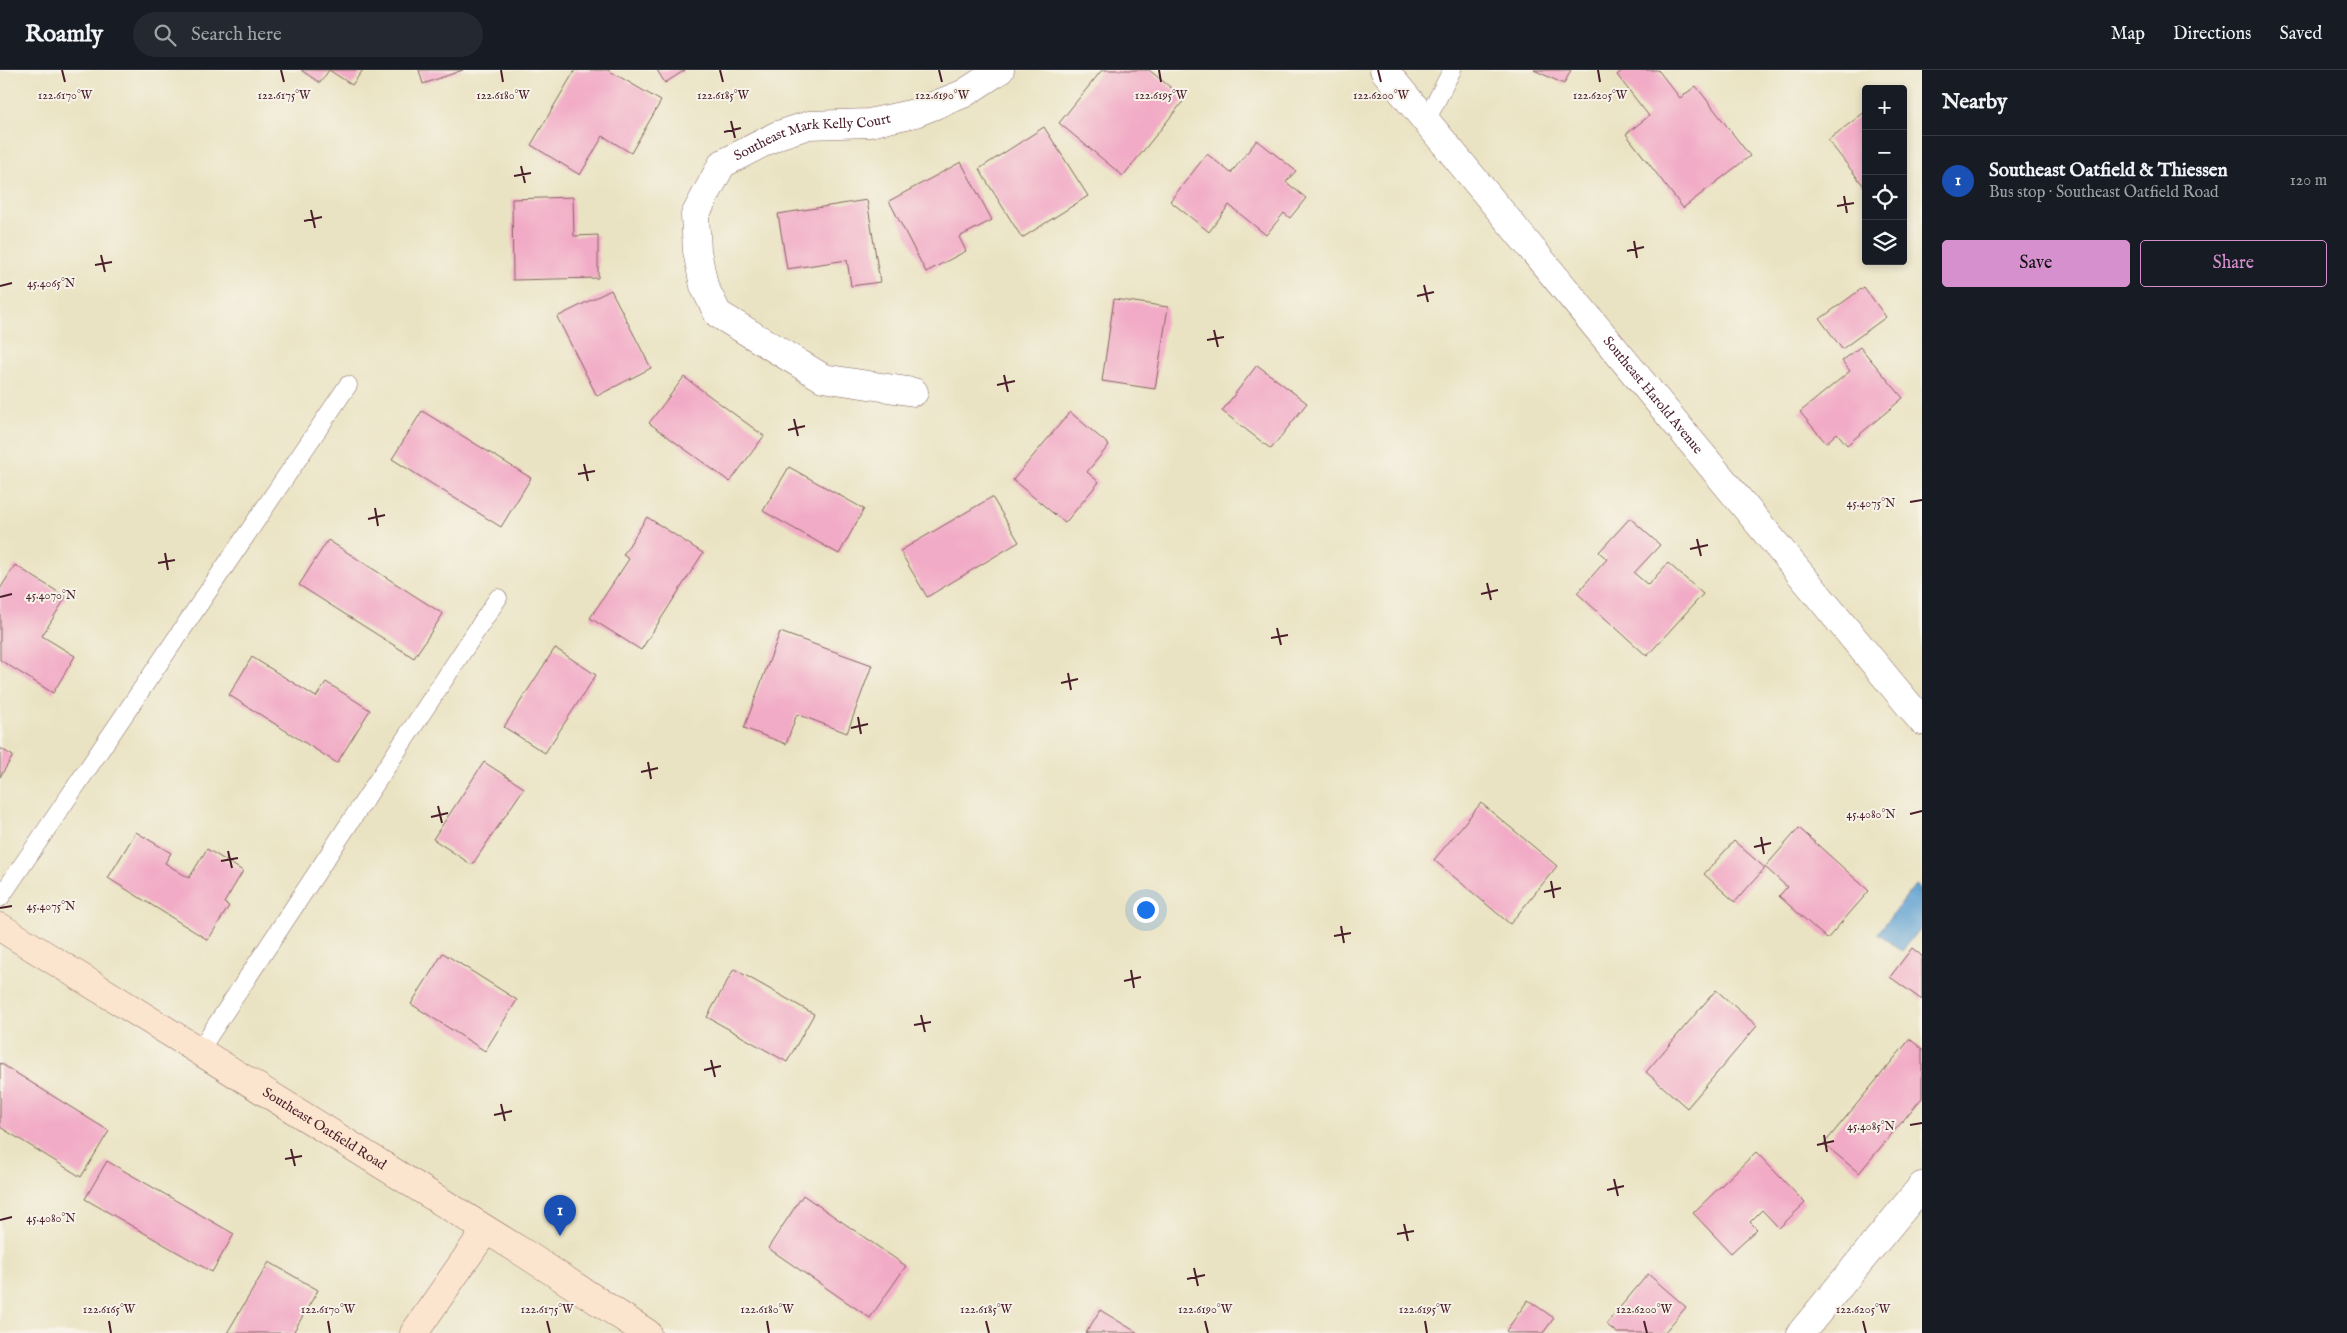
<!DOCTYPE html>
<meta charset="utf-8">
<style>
:root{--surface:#171b24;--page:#242831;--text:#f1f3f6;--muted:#9ea1a6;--line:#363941;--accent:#d690ce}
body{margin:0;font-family:"IM FELL English",serif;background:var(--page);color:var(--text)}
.controls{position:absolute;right:15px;top:15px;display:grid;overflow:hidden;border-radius:5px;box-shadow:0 2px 8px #0003}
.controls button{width:45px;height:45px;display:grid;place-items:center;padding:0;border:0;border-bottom:1px solid var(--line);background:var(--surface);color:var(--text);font:25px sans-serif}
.you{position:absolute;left:1145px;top:839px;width:18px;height:18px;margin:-12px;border:4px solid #fff;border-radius:50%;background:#1a73e8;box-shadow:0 0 0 8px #1a73e833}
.badge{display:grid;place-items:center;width:32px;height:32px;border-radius:50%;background:var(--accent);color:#fff;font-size:16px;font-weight:700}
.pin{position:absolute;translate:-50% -41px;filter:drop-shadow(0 1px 2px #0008)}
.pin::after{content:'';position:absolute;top:26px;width:18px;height:15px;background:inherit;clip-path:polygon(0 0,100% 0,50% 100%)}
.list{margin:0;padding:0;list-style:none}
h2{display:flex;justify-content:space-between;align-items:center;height:65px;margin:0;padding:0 20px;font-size:21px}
h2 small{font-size:16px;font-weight:400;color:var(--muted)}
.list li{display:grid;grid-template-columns:32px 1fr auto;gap:15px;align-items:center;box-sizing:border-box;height:90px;padding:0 20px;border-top:1px solid var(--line)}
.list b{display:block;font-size:19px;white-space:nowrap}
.list p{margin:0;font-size:16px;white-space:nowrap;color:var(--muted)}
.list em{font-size:16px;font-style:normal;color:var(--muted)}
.actions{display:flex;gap:10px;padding:15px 20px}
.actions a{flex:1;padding:11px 0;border:1px solid var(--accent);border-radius:5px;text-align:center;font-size:18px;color:var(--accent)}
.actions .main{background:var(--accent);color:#111}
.icon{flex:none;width:28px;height:28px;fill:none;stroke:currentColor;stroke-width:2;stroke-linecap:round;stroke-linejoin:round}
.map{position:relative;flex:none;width:1922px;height:1263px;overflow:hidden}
header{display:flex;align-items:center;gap:30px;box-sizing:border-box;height:70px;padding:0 25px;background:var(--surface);border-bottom:1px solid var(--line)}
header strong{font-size:24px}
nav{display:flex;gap:28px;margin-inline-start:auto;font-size:18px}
.search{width:350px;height:45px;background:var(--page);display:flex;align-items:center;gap:12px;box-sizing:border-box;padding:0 18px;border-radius:28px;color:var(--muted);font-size:19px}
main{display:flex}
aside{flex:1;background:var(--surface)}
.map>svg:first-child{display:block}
.water{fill:#5ea0d1;stroke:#54607e}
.building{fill:#f2abc6}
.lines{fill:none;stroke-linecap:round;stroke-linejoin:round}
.service-casing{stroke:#826460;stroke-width:19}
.minor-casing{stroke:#826460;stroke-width:29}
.secondary-casing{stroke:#826460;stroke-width:29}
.service{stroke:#fff;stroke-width:18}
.minor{stroke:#fff;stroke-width:28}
.secondary{stroke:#fce5cf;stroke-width:28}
.ticks{fill:none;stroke:#4a1f2b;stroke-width:2}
.labels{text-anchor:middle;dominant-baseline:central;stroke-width:4;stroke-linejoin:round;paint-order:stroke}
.street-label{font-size:14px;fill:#4a1f2b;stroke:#f7f3e8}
.ticks-label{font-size:12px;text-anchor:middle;fill:#4a1f2b;stroke:#f7f3e8;stroke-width:4;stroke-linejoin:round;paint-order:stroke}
</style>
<header>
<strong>Roamly</strong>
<div class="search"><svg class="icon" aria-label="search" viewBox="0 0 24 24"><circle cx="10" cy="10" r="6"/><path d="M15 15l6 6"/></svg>Search here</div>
<nav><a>Map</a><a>Directions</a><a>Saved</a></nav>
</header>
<main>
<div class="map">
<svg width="1922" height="1263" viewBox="0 0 1922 1263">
<rect width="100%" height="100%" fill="#f7f3e8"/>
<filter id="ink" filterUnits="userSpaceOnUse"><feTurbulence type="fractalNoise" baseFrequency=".02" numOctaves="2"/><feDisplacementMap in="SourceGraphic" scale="10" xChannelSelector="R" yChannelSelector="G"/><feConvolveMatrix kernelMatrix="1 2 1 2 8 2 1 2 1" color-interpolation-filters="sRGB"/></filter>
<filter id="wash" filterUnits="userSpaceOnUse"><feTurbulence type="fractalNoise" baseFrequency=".0096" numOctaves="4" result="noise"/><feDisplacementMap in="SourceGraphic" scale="20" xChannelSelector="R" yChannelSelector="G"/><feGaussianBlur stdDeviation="1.12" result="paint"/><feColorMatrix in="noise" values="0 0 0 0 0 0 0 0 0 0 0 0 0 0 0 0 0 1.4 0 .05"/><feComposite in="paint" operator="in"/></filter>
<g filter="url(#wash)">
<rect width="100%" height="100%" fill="#eae3c3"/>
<path class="water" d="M1915,815L1922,821V855L1902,881L1878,863Z"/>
<g id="blocks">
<g class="building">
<path d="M301,0H329L320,13Z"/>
<path d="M329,0H363L352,15Z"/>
<path d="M419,0H463L423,14Z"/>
<path d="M575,0H608L661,31L631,83L603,66L580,105L531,75Z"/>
<path d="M657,0H685L665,13Z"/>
<path d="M1102,0H1149L1185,29L1123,106L1059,53Z"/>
<path d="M1534,0H1571L1564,14Z"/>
<path d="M1623,0H1658L1680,28L1696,16L1750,86L1683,138L1626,64L1649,46L1617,5Z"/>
<path d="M1866,41V119L1828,70Z"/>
<path d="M1044,57L1088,126L1022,168L979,99Z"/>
<path d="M1257,70L1296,101L1286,112L1306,128L1290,148L1284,143L1266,165L1229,135L1209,162L1170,131L1207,84L1231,103Z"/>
<path d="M961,92L992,150L959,167L966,181L926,202L889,131Z"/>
<path d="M573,127L574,166L598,165V208L513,210L512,129Z"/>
<path d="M867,130L880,212L851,216L847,190L787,199L778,144Z"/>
<path d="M1864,217L1886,247L1842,279L1820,249Z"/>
<path d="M611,220L651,298L597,326L557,247Z"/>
<path d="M1114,229L1168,237L1155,319L1102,311Z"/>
<path d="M1860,277L1903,328L1847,375L1837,363L1826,373L1800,342L1850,301L1842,291Z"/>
<path d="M1257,295L1307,333L1271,379L1222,341Z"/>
<path d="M684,307L764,366L730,412L649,353Z"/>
<path d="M422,341L531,408L501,457L392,389Z"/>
<path d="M1070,342L1109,375L1087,402L1099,412L1065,453L1013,410Z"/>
<path d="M789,397L864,439L839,484L763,441Z"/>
<path d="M992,427L1019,472L927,527L900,481Z"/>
<path d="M647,447L703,483L641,580L590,548L629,489L623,485Z"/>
<path d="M1630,448L1660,475L1634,503L1648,515L1668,493L1703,524L1647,586L1577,523L1607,489L1599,482Z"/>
<path d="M328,470L443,544L414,588L299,515Z"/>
<path d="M15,495L66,527L42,566L75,586L53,623L0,590V519Z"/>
<path d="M780,562L872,595L847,663L797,644L786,674L744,658Z"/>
<path d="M555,578L596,605L545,683L504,657Z"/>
<path d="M252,587L316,627L326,612L370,640L337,693L229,625Z"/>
<path d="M0,678L13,686L0,707Z"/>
<path d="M484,692L524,718L472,795L433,769Z"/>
<path d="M1481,733L1557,796L1510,854L1434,790Z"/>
<path d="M1799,758L1869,821L1827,869L1779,826L1787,817L1765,797Z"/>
<path d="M136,762L171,783L165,793L189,808L207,779L243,801L224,833L229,836L208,870L108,808Z"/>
<path d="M1734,771L1765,798L1735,832L1704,804Z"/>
<path d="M1912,878L1922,886V930L1890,907Z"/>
<path d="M443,883L517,930L485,981L411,934Z"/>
<path d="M734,899L814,944L787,992L707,947Z"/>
<path d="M1716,920L1757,956L1687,1038L1646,1002Z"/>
<path d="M1910,969L1922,979V1028L1859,1103L1824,1074Z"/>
<path d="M0,993L109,1061L81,1107L0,1057Z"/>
<path d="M1756,1082L1805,1133L1779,1158L1762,1140L1750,1152L1757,1159L1731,1183L1693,1143Z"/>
<path d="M107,1091L234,1164L212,1202L85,1129Z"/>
<path d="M803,1125L906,1196L870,1248L768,1178Z"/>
<path d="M269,1192L318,1220L294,1261L297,1263H227Z"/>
<path d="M1648,1204L1686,1237L1664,1263H1617L1606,1254Z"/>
<path d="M1528,1230L1554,1248L1543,1263H1510L1506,1261Z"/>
<path d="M1100,1240L1138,1263H1086Z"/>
</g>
</g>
</g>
<g filter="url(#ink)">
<use href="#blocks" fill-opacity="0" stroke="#826460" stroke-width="1"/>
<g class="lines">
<defs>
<g id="service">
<path d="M1426,51L1452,0"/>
<path d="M0,828L348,315"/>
<path d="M199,981L498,528"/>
</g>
<g id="minor">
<path id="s1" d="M1384,0L1922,651"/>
<path id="s2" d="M914,322L823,308L718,244L704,216L697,181L695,145L722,94L778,65L809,55L869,53L915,43L963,24L1000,0"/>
<path d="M1801,1263L1922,1116"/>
</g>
<g id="secondary">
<path id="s3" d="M0,857L527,1185L647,1263"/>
<path d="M414,1263L485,1161"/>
</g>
</defs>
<use href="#service" class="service-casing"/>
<use href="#minor" class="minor-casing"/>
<use href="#secondary" class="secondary-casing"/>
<use href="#service" class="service"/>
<use href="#minor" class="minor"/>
<use href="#secondary" class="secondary"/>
</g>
</g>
<path class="ticks" d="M62,0L65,12M281,0L284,12M501,0L503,12M720,0L723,12M939,0L942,12M1159,0L1161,12M1378,0L1381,12M1598,0L1600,12M731,51L735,68M724,62L741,58M521,96L525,113M514,106L531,103M1844,126L1847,143M1837,136L1854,133M311,140L315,158M304,151L322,147M1634,171L1637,188M1627,181L1644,177M101,185L105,202M95,195L112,192M1424,215L1428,232M0,216L12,213M1417,226L1434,222M1214,260L1218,277M1207,270L1224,267M1004,305L1008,322M997,315L1015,311M794,349L798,366M788,360L805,356M584,394L588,411M578,404L595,401M1910,432L1922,430M375,438L378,456M368,449L385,445M1697,469L1701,486M1690,479L1708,475M165,483L168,500M158,493L175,490M1487,513L1491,530M1481,524L1498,520M0,527L12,524M1277,558L1281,575M1271,568L1288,565M1068,603L1071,620M1061,613L1078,609M858,647L861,664M851,658L868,654M648,692L651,709M641,702L658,698M438,736L442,753M1910,744L1922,741M431,747L448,743M1761,767L1764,784M1754,777L1771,773M228,781L232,798M221,791L238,788M1551,811L1554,828M1544,822L1561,818M0,838L12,836M1341,856L1344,873M1334,866L1351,863M1131,900L1134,918M1124,911L1141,907M921,945L925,962M914,955L931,952M711,990L715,1007M704,1000L721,996M501,1034L505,1051M494,1045L512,1041M1910,1055L1922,1053M1824,1065L1827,1082M1817,1075L1834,1071M291,1079L295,1096M285,1089L302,1086M1614,1109L1618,1126M1607,1120L1624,1116M0,1150L12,1147M1404,1154L1408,1171M1397,1164L1414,1161M1194,1198L1198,1216M1187,1209L1205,1205M109,1251L111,1263M328,1251L330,1263M547,1251L550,1263M767,1251L769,1263M986,1251L989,1263M1205,1251L1208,1263M1425,1251L1427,1263M1644,1251L1647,1263M1863,1251L1866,1263"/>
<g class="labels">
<g class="street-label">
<text stroke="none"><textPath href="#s2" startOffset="472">Southeast Mark Kelly Court</textPath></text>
<text stroke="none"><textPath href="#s1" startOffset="422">Southeast Harold Avenue</textPath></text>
<text stroke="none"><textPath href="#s3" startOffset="382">Southeast Oatfield Road</textPath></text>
</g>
</g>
<g class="ticks-label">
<text x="65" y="29">122.6170°W</text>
<text x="284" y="29">122.6175°W</text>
<text x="503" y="29">122.6180°W</text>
<text x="723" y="29">122.6185°W</text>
<text x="942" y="29">122.6190°W</text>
<text x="1161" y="29">122.6195°W</text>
<text x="1381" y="29">122.6200°W</text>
<text x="1600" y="29">122.6205°W</text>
<text x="51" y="217">45.4065°N</text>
<text x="1871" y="437">45.4075°N</text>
<text x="51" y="529">45.4070°N</text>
<text x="1871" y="748">45.4080°N</text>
<text x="51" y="840">45.4075°N</text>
<text x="1871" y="1060">45.4085°N</text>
<text x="51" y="1152">45.4080°N</text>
<text x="109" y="1243">122.6165°W</text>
<text x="328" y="1243">122.6170°W</text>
<text x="547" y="1243">122.6175°W</text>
<text x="767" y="1243">122.6180°W</text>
<text x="986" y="1243">122.6185°W</text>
<text x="1205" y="1243">122.6190°W</text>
<text x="1425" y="1243">122.6195°W</text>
<text x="1644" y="1243">122.6200°W</text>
<text x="1863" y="1243">122.6205°W</text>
</g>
</svg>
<div class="controls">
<button>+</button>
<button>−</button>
<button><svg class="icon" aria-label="locate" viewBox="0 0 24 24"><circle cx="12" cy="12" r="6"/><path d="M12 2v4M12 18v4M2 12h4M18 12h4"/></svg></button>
<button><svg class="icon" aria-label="layers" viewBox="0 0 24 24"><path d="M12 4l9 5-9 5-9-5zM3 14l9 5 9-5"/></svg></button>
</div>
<div class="you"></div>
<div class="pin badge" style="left:560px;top:1166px;background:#1a4fb4">1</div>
</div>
<aside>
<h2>Nearby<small></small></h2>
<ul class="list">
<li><span class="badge" style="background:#1a4fb4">1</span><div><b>Southeast Oatfield &amp; Thiessen</b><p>Bus stop · Southeast Oatfield Road</p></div><em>120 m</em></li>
</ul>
<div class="actions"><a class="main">Save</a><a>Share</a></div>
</aside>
</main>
